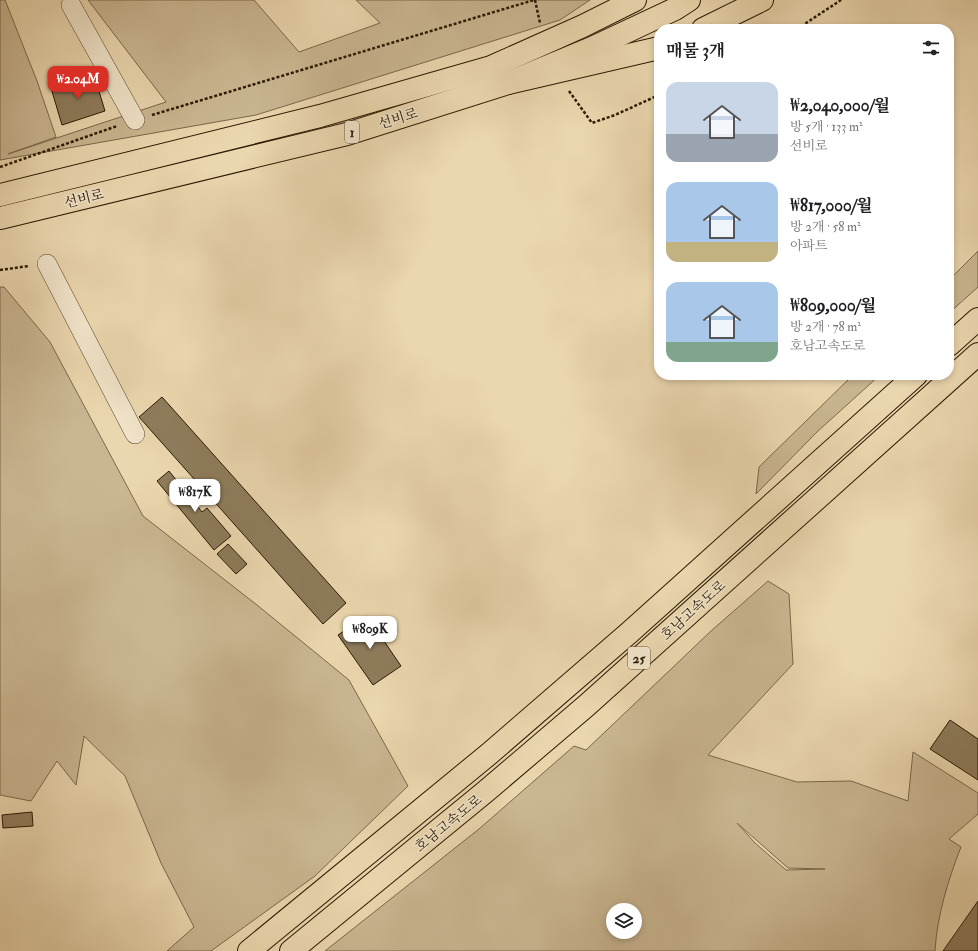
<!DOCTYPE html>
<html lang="ko">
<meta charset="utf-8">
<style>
:root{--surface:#fff;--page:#f6f6f6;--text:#202124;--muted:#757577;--accent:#d93025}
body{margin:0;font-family:"IM FELL Double Pica","Noto Serif KR",serif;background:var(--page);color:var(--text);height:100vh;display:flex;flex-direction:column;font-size:15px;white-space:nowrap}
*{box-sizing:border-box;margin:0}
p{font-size:13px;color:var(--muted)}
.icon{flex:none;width:22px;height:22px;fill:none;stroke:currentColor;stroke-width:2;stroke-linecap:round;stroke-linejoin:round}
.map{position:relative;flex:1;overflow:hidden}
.drawer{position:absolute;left:654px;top:24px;width:300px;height:356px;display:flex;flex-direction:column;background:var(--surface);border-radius:16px;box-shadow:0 2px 6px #0003}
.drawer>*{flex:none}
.tools{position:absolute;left:606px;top:903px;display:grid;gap:8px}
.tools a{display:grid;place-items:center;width:36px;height:36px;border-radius:50%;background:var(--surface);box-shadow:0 2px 6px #0003;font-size:20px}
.price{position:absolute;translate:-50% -34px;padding:0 9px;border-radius:8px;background:#fff;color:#222;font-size:13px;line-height:26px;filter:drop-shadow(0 1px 2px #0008)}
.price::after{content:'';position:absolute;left:50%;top:24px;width:12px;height:9px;margin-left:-6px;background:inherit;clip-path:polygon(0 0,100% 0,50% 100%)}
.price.current{background:var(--accent);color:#fff}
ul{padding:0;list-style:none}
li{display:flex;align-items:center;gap:12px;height:100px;padding:0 12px}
li span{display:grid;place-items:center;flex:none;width:112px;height:80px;border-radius:12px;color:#555}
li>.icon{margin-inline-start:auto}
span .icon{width:48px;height:48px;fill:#fffc;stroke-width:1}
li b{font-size:17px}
h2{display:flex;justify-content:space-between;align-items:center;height:48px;padding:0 12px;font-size:17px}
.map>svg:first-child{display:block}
</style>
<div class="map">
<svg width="978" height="951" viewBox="0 0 978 951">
<rect width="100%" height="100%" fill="#ebd7af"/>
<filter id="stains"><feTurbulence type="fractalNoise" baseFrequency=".005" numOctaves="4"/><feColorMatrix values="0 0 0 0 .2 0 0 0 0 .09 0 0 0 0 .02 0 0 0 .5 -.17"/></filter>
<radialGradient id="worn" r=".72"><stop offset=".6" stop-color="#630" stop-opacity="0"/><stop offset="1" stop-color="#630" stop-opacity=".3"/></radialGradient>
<!-- green -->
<g fill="#cab792" stroke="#7a684a" fill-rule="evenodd">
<path d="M 0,0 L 5,0 L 37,81 L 56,137 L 8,154 L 166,102 L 88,0 L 254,0 L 299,52 L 380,23 L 356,0 L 590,0 L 560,20 L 256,115 L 0,160 Z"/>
<path d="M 978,251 L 978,287 L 949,313 L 949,280 Z"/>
<path d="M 0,287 L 4,287 L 50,342 L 143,516 L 257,605 L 349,680 L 408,786 L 315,876 L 211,951 L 167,951 L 194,927 L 161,863 L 125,776 L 84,736 L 76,785 L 57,761 L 31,801 L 0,795 Z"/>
<path d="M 853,375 L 880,375 L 818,431 L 756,494 L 759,467 Z"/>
<path d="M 768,581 L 789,594 L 793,664 L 708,755 L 797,782 L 851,781 L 908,801 L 913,752 L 978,793 L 978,814 L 949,839 L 961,847 C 948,880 937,916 935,951 L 325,951 L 479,829 L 574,746 L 586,750 L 711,631 ZM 737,823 L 788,868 L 825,869 L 786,870 L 755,843 ZM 613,910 L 635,910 L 635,932 L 613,932 Z"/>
</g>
<!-- building -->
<g fill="#8e7c5c" stroke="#291902">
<path d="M 94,75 L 105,111 L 62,125 L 51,88 Z"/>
<path d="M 162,397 L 346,603 L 323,624 L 139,417 Z"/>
<path d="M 169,471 L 202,512 L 207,508 L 231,536 L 214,550 L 157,481 Z"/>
<path d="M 228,544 L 247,564 L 236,574 L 217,554 Z"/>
<path d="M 367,616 L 401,666 L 373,685 L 338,635 Z"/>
<path d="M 950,720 L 978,739 L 978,780 L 930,749 Z"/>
<path d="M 32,812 L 33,826 L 3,828 L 2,815 Z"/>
<path d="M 978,901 L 978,951 L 943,951 Z"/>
</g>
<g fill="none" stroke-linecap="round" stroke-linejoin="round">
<!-- minor casing -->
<g stroke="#5a482d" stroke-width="20">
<g id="minor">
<path d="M 71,5 L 135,120"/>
<path d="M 47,264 L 135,434"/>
</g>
</g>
<!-- major casing -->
<g stroke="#291902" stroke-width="24">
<g id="major">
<path d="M 0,195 L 320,116 L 491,67 L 583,26 L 635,0"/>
<path d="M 0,218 L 347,134 L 508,83 L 592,48 L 675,9 L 689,0"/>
</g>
</g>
<!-- highway casing -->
<g stroke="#291902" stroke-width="24">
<g id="highway">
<path d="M 703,29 L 762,0"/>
<path d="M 508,83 L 659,48"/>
<path d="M 949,345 L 978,319"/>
<path d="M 249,951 L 489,754 L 630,632 L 916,375"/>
<path d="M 291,951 L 485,792 L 586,706 L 978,354"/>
</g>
</g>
<!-- path -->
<g stroke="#291902" stroke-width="2.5" stroke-dasharray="3 2" stroke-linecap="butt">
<path d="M 535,0 L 540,23"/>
<path d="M 797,29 L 841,0"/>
<path d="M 569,91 L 592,123 L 615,115 L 659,95"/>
<path d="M 152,115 L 534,0"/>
<path d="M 0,167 L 117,126"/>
<path d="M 0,270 L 29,266"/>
</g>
<!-- minor -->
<use href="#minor" stroke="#f2e5cb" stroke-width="19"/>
<!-- major -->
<use href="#major" stroke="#ebd7af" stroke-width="22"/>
<!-- highway -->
<use href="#highway" stroke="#ebd7af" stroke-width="22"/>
</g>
<g text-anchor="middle" stroke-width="3" stroke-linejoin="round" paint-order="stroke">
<!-- shield labels -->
<g fill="#f2e5cb" stroke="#65563e" stroke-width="1">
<rect x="345" y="121" width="14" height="22" rx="3"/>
<rect x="628" y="647" width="22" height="22" rx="3"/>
</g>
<g font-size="13" font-weight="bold" fill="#291902">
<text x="352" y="137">1</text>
<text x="639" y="663">25</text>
</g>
<!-- street labels -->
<g font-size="14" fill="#291902" stroke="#f2e5cb">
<text transform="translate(398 118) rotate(-17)" y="5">선비로</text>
<text transform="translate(84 198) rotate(-14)" y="5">선비로</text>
<text transform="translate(693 610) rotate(-42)" y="5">호남고속도로</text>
<text transform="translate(448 823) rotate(-39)" y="5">호남고속도로</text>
</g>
</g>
<rect width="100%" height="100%" filter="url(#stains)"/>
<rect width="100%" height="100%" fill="url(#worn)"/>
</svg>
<div class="tools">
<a><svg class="icon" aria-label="layers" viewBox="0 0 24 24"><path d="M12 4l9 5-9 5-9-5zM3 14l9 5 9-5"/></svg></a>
</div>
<b class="price current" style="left:78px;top:100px">₩2.04M</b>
<b class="price" style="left:195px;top:513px">₩817K</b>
<b class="price" style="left:370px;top:650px">₩809K</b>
<section class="drawer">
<h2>매물 3개<svg class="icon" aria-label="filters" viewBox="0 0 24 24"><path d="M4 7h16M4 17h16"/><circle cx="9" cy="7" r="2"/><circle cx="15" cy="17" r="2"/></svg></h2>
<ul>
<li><span style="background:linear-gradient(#c9d6e8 65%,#9aa5b1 0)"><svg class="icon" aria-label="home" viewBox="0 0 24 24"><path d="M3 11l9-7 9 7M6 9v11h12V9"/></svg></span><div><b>₩2,040,000/월</b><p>방 5개 · 133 m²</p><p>선비로</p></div></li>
<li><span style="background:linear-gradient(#a9c7e8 75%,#c2b280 0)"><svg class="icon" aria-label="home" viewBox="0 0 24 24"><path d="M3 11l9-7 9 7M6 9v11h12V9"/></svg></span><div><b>₩817,000/월</b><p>방 2개 · 58 m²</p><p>아파트</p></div></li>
<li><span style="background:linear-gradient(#a9c7e8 75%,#7fa58c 0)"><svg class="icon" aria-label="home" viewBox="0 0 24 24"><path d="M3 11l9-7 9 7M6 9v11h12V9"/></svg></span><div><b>₩809,000/월</b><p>방 2개 · 78 m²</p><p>호남고속도로</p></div></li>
</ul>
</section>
</div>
